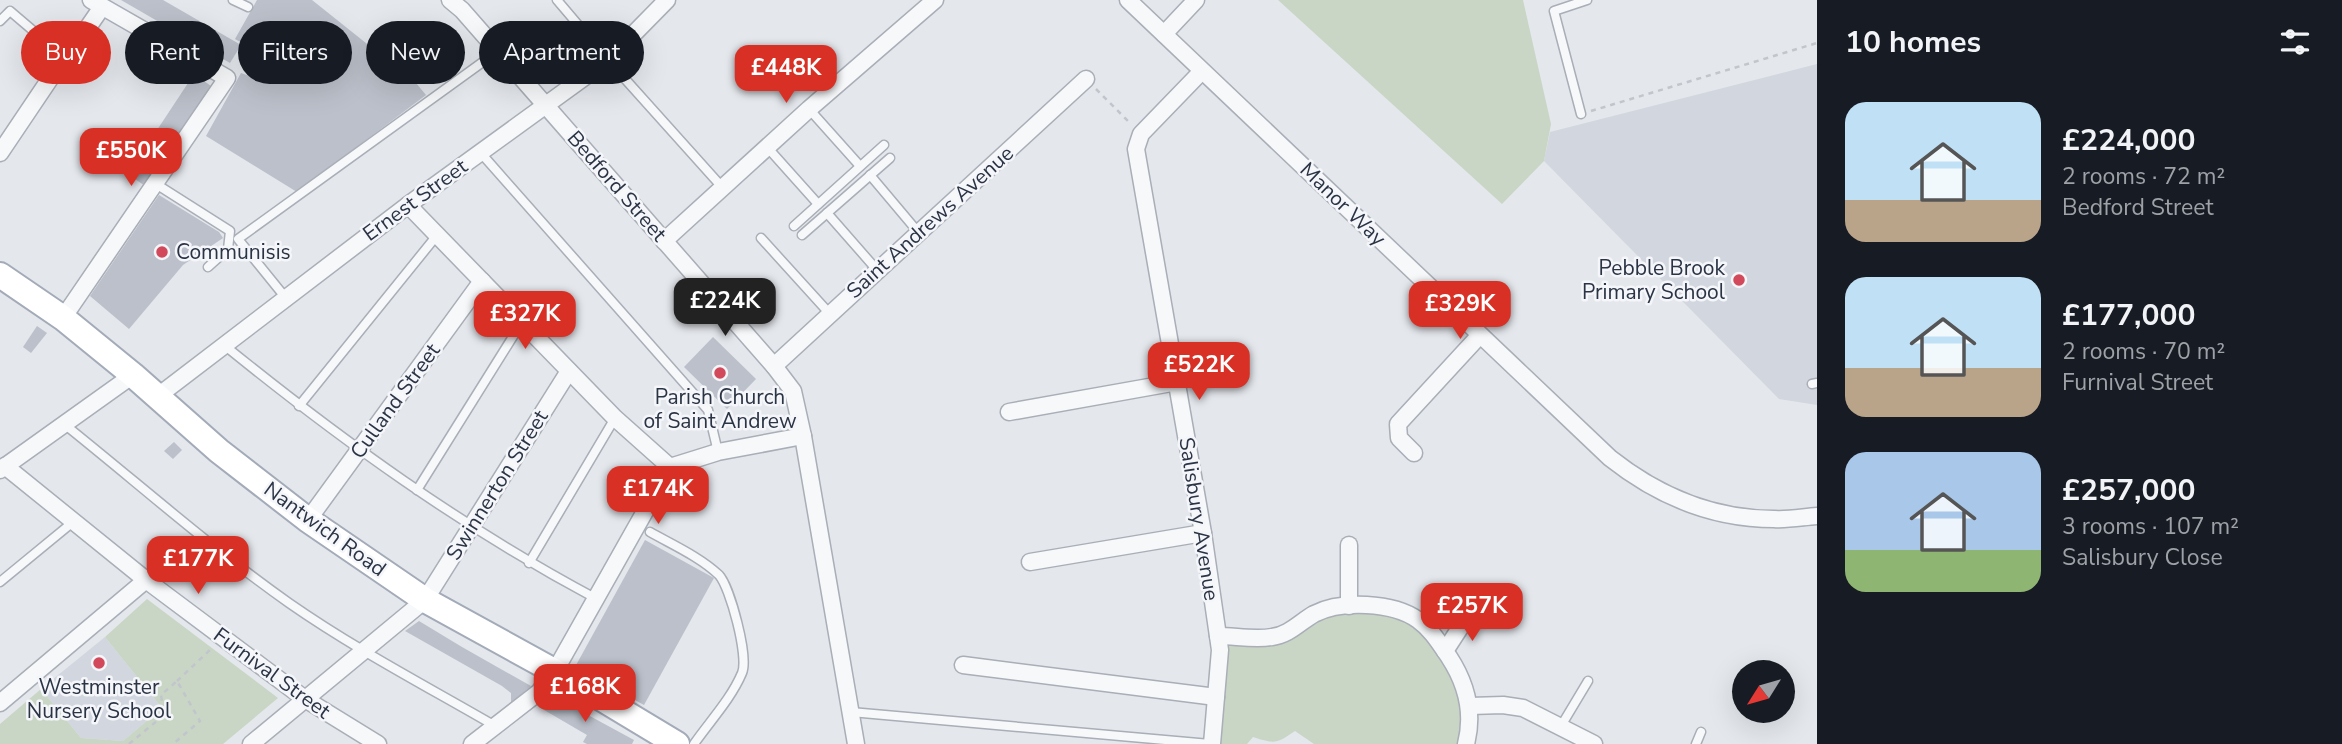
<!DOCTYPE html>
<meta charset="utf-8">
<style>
:root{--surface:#171b24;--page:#242831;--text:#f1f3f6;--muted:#9ea1a6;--accent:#d93025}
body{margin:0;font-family:"Nunito Sans",sans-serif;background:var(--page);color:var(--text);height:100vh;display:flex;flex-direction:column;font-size:26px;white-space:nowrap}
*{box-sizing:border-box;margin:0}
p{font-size:23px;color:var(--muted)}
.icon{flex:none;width:38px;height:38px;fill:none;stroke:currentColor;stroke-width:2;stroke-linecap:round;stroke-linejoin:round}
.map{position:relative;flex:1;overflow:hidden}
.side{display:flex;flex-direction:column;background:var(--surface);width:525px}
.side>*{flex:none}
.top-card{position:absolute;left:21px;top:21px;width:665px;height:63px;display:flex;gap:14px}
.needle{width:46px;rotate:233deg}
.buttons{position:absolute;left:1732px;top:660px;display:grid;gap:14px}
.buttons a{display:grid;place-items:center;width:63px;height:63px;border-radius:50%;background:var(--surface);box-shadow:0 7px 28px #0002;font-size:35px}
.price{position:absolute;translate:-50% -60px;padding:0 16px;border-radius:14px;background:var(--accent);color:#fff;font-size:23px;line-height:46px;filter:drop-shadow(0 2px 4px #0008)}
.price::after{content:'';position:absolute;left:50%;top:42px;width:21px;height:16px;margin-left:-10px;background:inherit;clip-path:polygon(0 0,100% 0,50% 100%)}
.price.current{background:#222;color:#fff}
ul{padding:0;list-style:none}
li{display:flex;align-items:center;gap:21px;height:175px;padding:0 28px}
li span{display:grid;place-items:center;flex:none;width:196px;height:140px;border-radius:21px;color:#555}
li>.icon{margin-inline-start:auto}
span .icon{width:84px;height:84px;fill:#fffc;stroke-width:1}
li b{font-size:30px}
h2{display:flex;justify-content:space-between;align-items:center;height:84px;padding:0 28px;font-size:30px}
.chip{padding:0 24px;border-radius:32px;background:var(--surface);box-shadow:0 7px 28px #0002;font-size:24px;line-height:63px}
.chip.current{background:var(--accent);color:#fff}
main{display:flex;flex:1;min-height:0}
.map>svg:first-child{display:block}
</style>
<main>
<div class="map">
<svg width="1817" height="744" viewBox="0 0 1817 744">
<rect width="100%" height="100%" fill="#e4e7ec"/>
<!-- built -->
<g fill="#d2d6de">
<path d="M 1817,64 L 1817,405 L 1779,399 L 1544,161 L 1550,132 Z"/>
<path d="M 105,637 L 162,708 L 123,741 L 81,738 L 41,689 Z"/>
</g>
<!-- green -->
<g fill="#c9d6c5">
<path d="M 1278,0 L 1523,0 L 1551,124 L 1544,161 L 1502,204 Z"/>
<path d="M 147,599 L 278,698 L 223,744 L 0,744 L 0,724 L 41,689 L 81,738 L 123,741 L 162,708 L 105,637 Z"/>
<path d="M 1349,606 L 1418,620 L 1470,706 L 1464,744 L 1314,744 L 1295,731 C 1276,744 1275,744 1253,737 L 1247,744 L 1212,744 L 1218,636 L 1273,637 Z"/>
</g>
<!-- building -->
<g fill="#bbc0ca">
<path d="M 121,0 L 163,0 L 241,45 L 230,63 Z"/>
<path d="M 257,0 L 312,0 L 416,83 L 426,95 L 297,192 L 206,136 L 241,73 L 252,77 L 263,55 L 235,39 Z"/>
<path d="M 194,74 L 211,86 L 145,186 L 128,174 Z"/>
<path d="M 159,195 L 219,232 L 223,238 L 183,265 L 129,329 L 90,296 Z"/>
<path d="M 37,326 L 47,333 L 31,353 L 23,347 Z"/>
<path d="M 713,337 L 756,379 L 727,409 L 684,367 Z"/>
<path d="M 174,442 L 182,450 L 173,459 L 164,451 Z"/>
<path d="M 645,540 L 714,578 L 644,705 L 575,667 Z"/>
<path d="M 419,621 L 462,647 L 531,686 L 511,703 L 511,693 L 502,686 L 405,631 Z"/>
<path d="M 550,696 L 564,702 L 634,740 L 632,744 L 587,744 L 583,742 L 587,735 L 539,707 Z"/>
</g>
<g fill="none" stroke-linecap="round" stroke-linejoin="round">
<!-- service casing -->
<g stroke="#a9aeb7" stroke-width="11">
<g id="service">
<path d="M 233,0 L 248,7"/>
<path d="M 557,0 L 608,60 L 722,187"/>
<path d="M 0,21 L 10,11 L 64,57"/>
<path d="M 809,109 L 860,166"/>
<path d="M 1581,114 L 1554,11 L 1587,0"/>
<path d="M 767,147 L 818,204"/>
<path d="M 480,152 L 708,410 L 718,452"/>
<path d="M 870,175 L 918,232"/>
<path d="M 156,184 L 230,231 L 228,249 L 208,267"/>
<path d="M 827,213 L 877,270"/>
<path d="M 794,226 L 884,145"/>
<path d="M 802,235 L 890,158"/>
<path d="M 761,238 L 830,314"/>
<path d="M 285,297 L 238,239 L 498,51"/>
<path d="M 224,345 C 341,440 462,527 595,598"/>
<path d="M 1812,384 L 1817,383"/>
<path d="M 299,406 L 438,234"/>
<path d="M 64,424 C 139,484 211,548 289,603 C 355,649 426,686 495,726"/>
<path d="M 417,490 L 522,322"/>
<path d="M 650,532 C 673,545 700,557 719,575 C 730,587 749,657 742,673 C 731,699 710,721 694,744"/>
<path d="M 529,563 L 615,418"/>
<path d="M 0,582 L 73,522"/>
<path d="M 851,712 L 1210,744"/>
<path d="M 1561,726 L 1588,681"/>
<path d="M 1696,744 L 1701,732"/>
</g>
</g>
<!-- minor casing -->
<g stroke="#a9aeb7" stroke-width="19">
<g id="minor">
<path d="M 450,0 L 462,10 L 774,366 L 793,391 L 803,436 L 856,744"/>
<path d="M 1128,0 L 1610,458 C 1658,496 1712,519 1774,519 C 1788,520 1803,517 1817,516"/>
<path d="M 1164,34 L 1196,0"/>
<path d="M 1202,71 L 1141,134 L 1136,149 L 1203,533 L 1220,650 L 1212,744"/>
<path d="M 0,153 L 74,43 L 82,36 L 102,7"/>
<path d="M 408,205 L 615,418 L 670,467"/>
<path d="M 664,241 L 809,109 L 935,0"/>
<path d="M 63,318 L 227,78 L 91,0"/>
<path d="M 774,366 L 1086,79"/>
<path d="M 158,396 L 408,205 L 608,60 L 667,0"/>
<path d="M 1009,412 L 1177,382"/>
<path d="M 1414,453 L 1399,438 L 1398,424 L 1480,335"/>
<path d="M 5,466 L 146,580 L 305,699 L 378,744"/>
<path d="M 0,470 L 133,375"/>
<path d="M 308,520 L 482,281"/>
<path d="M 1349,545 L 1349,606"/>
<path d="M 1030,562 L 1203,533"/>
<path d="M 1218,636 C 1235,636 1255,640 1272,637 C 1289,635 1300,622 1314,614 C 1341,600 1393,602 1418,620 C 1431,629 1440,644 1449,657 C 1466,683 1474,713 1466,744"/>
<path d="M 1445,651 L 1469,614"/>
<path d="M 963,665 L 1216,697"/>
<path d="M 0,703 L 146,580"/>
<path d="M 1470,706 L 1503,705 L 1523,708 L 1594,744"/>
<path d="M 251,744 L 425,600 L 569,371"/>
<path d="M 472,744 L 539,692 L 555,671 L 670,467 L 718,452 L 803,436"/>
</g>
</g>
<!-- primary casing -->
<g stroke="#a3abb8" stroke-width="28">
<path id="primary" d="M 0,275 L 63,318 L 133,375 L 219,451 L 308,520 L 425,600 L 574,682 L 677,744"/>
</g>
<!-- path -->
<g stroke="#c2c5cb" stroke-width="2.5" stroke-dasharray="5 5" stroke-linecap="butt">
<path d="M 1096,89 L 1131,124"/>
<path d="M 1591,111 L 1817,43"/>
<path d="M 177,681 L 212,648"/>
<path d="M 129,744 L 164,715 L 161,695 L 177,681 L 200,721 L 173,744"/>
</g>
<!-- service -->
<use href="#service" stroke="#f7f8fa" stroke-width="8"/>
<!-- minor -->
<use href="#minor" stroke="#f7f8fa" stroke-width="16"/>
<!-- primary -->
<use href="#primary" stroke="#fff" stroke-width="24"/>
</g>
<!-- markers -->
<g fill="#d1495b" stroke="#f4f6f9" stroke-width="2.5">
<circle cx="162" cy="252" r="7"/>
<circle cx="1739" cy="280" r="7"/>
<circle cx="720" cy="373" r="7"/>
<circle cx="99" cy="663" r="7"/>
</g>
<g text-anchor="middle" stroke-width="5" stroke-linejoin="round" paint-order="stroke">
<!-- street labels -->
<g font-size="21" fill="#2b3445" stroke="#f4f6f9">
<text transform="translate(617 186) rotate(49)" y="7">Bedford Street</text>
<text transform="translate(415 200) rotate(-36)" y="7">Ernest Street</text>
<text transform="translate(1343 204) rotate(44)" y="7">Manor Way</text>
<text transform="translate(930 222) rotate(-42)" y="7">Saint Andrews Avenue</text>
<text transform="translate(395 401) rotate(-54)" y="7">Culland Street</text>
<text transform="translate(497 485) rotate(-58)" y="7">Swinnerton Street</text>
<text transform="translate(1199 519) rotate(81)" y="7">Salisbury Avenue</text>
<text transform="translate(325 529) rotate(36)" y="7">Nantwich Road</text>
<text transform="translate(272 673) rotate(36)" y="7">Furnival Street</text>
</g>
<!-- poi labels -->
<g font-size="21" fill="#2b3445" stroke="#f4f6f9">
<text x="176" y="259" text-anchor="start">Communisis</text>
<text x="1725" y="275" text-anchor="end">Pebble Brook<tspan x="1725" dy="24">Primary School</tspan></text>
<text x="720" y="404">Parish Church<tspan x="720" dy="24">of Saint Andrew</tspan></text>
<text x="99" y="694">Westminster<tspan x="99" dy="24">Nursery School</tspan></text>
</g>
</g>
</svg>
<div class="buttons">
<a><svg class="needle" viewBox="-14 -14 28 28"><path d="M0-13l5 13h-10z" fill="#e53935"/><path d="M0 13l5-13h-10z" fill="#9ea1a6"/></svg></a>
</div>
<b class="price" style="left:786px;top:105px">£448K</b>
<b class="price" style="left:131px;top:188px">£550K</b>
<b class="price current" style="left:725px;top:338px">£224K</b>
<b class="price" style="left:1460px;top:341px">£329K</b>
<b class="price" style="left:525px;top:351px">£327K</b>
<b class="price" style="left:1199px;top:402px">£522K</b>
<b class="price" style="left:658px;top:526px">£174K</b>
<b class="price" style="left:198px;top:596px">£177K</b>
<b class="price" style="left:1472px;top:643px">£257K</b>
<b class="price" style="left:585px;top:724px">£168K</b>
<div class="top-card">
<a class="chip current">Buy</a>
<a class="chip">Rent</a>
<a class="chip">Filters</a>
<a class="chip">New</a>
<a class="chip">Apartment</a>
</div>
</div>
<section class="side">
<h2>10 homes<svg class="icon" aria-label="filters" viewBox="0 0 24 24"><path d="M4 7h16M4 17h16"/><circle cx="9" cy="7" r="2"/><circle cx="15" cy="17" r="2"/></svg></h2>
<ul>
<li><span style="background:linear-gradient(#bfe0f5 70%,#b9a48a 0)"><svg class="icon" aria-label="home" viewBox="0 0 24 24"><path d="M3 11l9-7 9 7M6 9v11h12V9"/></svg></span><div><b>£224,000</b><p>2 rooms · 72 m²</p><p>Bedford Street</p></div></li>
<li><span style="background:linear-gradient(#bfe0f5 65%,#b9a48a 0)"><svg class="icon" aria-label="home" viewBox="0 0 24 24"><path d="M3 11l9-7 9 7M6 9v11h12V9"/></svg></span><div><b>£177,000</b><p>2 rooms · 70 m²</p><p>Furnival Street</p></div></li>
<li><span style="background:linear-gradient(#a9c7e8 70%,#8fb573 0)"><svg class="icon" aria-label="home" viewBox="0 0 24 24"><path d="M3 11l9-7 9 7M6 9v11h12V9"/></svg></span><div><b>£257,000</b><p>3 rooms · 107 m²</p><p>Salisbury Close</p></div></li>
</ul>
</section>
</main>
